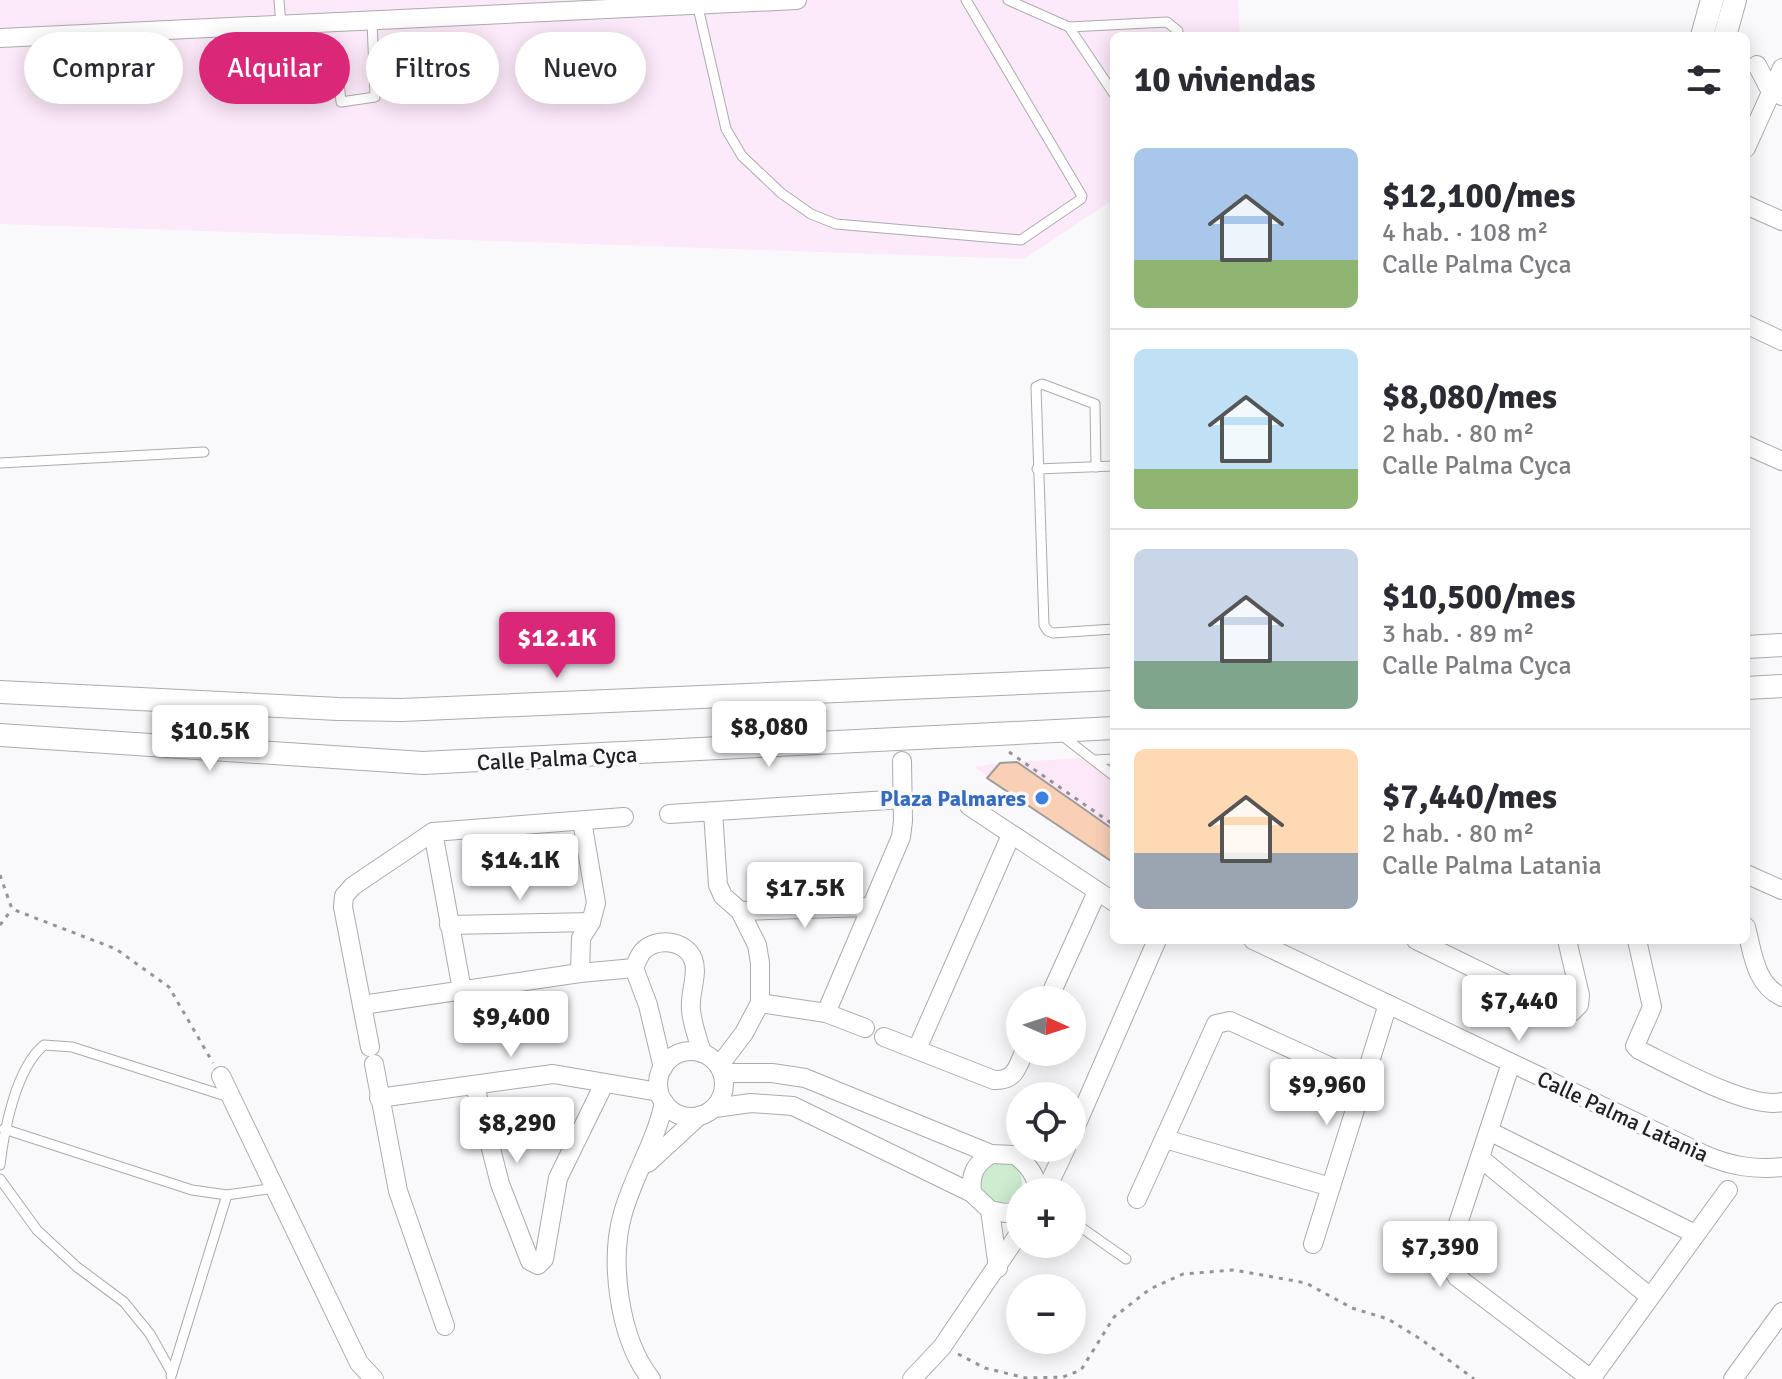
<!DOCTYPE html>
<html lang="es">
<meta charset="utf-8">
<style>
:root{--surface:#fff;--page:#f2f2f3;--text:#2b2b33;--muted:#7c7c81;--line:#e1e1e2;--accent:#db2777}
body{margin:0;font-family:Signika,sans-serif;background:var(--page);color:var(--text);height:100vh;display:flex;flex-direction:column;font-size:30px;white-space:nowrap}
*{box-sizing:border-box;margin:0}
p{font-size:26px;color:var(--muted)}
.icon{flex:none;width:44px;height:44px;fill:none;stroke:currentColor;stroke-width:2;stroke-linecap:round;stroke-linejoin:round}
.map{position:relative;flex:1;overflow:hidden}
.drawer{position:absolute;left:1110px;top:32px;width:640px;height:912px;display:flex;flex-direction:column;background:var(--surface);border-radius:12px;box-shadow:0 4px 20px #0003}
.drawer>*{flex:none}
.banner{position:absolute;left:24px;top:32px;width:760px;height:72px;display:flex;gap:16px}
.needle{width:52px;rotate:93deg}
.tools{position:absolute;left:1006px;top:986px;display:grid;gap:16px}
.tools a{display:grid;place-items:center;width:80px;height:80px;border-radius:50%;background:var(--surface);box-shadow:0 4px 20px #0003;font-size:40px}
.price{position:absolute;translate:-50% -68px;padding:0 18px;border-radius:8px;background:#fff;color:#222;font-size:26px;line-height:52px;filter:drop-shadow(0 2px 4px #0008)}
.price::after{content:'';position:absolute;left:50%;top:48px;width:24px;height:18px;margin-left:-12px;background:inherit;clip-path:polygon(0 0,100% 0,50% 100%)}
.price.selected{background:var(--accent);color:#fff}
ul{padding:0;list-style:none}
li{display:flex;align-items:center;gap:24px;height:200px;padding:0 24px}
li+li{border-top:2px solid var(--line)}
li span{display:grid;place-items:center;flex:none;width:224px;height:160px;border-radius:12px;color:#555}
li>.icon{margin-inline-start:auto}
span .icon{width:96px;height:96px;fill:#fffc;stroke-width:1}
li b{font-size:34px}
h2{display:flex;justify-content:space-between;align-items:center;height:96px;padding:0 24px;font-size:34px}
.pill{padding:0 28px;border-radius:36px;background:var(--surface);box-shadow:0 4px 20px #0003;font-size:28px;line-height:72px}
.pill.selected{background:var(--accent);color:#fff}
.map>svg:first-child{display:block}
</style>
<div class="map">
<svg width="1782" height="1379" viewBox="0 0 1782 1379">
<rect width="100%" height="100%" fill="#f9f9fc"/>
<!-- commercial -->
<path fill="#fde8f7" d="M 1114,756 L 1114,863 L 974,767 L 1000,763 Z"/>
<!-- industrial -->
<path fill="#fce9f9" d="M 0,0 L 1238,0 L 1240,36 L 1114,36 L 1114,199 L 1024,259 L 0,224 Z"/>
<!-- green -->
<path fill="#ccedcf" d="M 994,1160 L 1014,1163 C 1043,1201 985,1224 977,1174 Z"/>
<!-- building -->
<path fill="#f9d0b6" stroke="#9e9c9a" stroke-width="2" d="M 1017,762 L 1114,830 L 1114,863 L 987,778 L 1000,763 Z"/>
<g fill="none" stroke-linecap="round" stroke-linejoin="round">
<!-- service casing -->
<g stroke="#ababae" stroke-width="11">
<g id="service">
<path d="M 279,0 L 281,25"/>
<path d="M 1008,0 L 1069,27 L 1167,22 L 1178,31 L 1178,36"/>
<path d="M 697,3 L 726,129 L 742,156 L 781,193 L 811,214 L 836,224 L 1021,240 L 1081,199 L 1082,196 L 966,0"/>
<path d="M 1069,27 L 1114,94"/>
<path d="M 338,72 L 341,102 L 375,97 L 372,21"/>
<path d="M 0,463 L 204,452"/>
<path d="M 1096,467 L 1095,404 L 1042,384 L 1036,387 L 1044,625 L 1048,631 L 1053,633 L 1114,629"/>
<path d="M 1037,469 L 1114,466"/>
<path d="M 1060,734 L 1114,776"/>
<path d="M 1095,760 L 1114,759"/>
<path d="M 4,1129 L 192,1190 L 227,1195 L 275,1188"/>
<path d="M 0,1165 C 4,1130 16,1068 44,1045 L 72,1047 L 229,1097"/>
<path d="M 0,1179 L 37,1230 L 77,1267 L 124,1302 L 150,1334 L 172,1373"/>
<path d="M 1072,1221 L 1126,1259"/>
<path d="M 171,1376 L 227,1195"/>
</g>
</g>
<!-- minor casing -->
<g stroke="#ababae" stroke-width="20">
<g id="minor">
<path d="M 0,38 L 797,0"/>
<path d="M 1757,65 L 1770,90 L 1782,96"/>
<path d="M 1746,148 L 1782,68"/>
<path d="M 1746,205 L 1782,221"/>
<path d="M 1746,324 L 1782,341"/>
<path d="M 1746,445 L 1782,461"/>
<path d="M 969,806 L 1114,902"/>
<path d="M 713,812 L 718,885 L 723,896 L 740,911 L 757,945 L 760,963 L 760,1003 L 744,1033 L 719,1066"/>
<path d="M 669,814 L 904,799"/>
<path d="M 433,832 L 462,990"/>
<path d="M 1746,874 L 1782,890"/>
<path d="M 740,911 L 869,907"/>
<path d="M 449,925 L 591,922"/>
<path d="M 1746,927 C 1753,954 1755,984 1782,997"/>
<path d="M 1253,940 L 1705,1155 C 1731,1166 1754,1170 1782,1167"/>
<path d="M 1416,940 L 1563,1012 L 1572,1012 L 1579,1005 L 1580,995 L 1567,940"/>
<path d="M 1637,940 L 1652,1007 L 1635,1046 L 1639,1050 C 1670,1065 1750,1110 1782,1102"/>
<path d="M 580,973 L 581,938 L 591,922 L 596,903 L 582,821"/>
<path d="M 1048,1000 L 1097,892"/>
<path d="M 760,1003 L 826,1013 L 865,1028"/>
<path d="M 362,1005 L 580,973 L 634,968"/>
<path d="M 826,1013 L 901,837 L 903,821 L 902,761"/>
<path d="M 884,1037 L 994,1080 C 1014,1081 1017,1069 1024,1052"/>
<path d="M 370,1047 L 343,907 L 344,896 L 353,886 L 433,832 L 624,817"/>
<path d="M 917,1049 L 1011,835"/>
<circle cx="691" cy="1084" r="33"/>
<path d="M 1511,1063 L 1449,1251 L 1450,1266 L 1457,1277 L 1591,1379"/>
<path d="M 374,1064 L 398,1191 L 445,1326"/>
<path d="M 663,1068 L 648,1005 L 634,968 C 637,962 639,955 643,951 C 657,937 685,940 693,959 C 699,974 689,993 691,1010 C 692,1024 698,1039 702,1053"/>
<path d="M 723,1073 L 772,1073 L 805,1078 L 991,1154 L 1015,1155 L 1035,1148"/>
<path d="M 221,1076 L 359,1363 L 374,1379"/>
<path d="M 475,1086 L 500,1184 L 530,1261 L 538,1265 L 544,1259 L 558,1178 L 604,1084"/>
<path d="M 379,1098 L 553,1074 L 659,1092"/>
<path d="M 715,1108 L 751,1103 L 793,1106 L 972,1193 L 990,1210 L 998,1268"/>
<path d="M 1489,1131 L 1695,1234"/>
<path d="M 1072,1135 L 1157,940"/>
<path d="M 1165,1139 L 1331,1187"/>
<path d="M 1015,1155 C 1029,1165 1035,1175 1040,1192"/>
<path d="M 1480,1158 L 1649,1296"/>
<path d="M 648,1163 L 698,1117"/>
<path d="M 1045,1192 L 1066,1148"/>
<path d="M 972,1193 C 970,1174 975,1164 991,1154"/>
<path d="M 1137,1199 L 1216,1024 L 1230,1021 L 1362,1081"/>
<path d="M 990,1210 L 1005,1213 L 1020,1211"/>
<path d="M 1313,1244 L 1388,1004"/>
<path d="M 651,1379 C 619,1339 609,1261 623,1213 C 634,1174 656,1142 664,1102"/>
<path d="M 912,1379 L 942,1347 L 1020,1232"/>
<path d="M 1591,1379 L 1728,1190"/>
<path d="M 1733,1379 L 1782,1312"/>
</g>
</g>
<!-- tertiary casing -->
<g stroke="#ababae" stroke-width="24">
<g id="tertiary">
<path d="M 1702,36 L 1712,0"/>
<path d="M 1725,36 L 1735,0"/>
<path d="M 1746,647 L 1782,645"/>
<path d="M 1746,688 L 1782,686"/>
<path d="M 0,692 L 338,709 L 402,710 L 1114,679"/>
<path d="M 0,735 L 423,763 L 1114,728"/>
</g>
</g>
<!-- path -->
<g stroke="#949496" stroke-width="3" stroke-dasharray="4 6" stroke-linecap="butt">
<path d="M 1009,752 L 1114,825"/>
<path d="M 0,875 L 12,909 L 116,949 L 169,987 L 213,1063"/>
<path d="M 0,925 L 12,909"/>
<path d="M 958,1354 L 985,1368 L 1026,1378 L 1063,1377 L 1081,1370 L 1114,1317 L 1150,1289 L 1183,1274 L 1234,1270 L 1306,1283 L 1352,1308 L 1388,1319 L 1422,1340 L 1474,1379"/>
</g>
<!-- service -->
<use href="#service" stroke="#fff" stroke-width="9"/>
<!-- minor -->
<use href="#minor" stroke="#fff" stroke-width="18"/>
<!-- tertiary -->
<use href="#tertiary" stroke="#fff" stroke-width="22"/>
</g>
<!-- markers -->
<circle fill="#3f7fe0" stroke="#f9f9fc" stroke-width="3" cx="1042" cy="798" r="8"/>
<g text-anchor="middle" stroke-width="7" stroke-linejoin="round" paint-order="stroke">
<!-- street labels -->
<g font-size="22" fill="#212122" stroke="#f9f9fc">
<text transform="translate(557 758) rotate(-3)" y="8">Calle Palma Cyca</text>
<text transform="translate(1623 1116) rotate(25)" y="8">Calle Palma Latania</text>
</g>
<!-- shop labels -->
<g font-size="22" font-weight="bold" fill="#366cbe" stroke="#f9f9fc" text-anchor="end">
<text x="1026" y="806">Plaza Palmares</text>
</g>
</g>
</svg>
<div class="tools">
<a><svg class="needle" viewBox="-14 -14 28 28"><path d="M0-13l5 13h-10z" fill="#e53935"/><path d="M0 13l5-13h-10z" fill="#7c7c81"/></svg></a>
<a><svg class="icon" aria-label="locate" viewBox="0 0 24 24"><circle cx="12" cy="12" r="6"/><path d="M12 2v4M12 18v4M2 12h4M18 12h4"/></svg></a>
<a>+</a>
<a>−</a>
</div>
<b class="price selected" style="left:557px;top:680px">$12.1K</b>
<b class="price" style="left:769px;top:769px">$8,080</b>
<b class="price" style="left:210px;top:773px">$10.5K</b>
<b class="price" style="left:520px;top:902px">$14.1K</b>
<b class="price" style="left:805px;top:930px">$17.5K</b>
<b class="price" style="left:1519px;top:1043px">$7,440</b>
<b class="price" style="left:511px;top:1059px">$9,400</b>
<b class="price" style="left:1327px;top:1127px">$9,960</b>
<b class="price" style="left:517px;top:1165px">$8,290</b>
<b class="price" style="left:1440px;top:1289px">$7,390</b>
<div class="banner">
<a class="pill">Comprar</a>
<a class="pill selected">Alquilar</a>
<a class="pill">Filtros</a>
<a class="pill">Nuevo</a>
</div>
<section class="drawer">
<h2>10 viviendas<svg class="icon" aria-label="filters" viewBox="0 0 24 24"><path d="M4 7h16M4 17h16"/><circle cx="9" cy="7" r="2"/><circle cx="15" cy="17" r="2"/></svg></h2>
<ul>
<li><span style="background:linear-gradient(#a9c7e8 70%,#8fb573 0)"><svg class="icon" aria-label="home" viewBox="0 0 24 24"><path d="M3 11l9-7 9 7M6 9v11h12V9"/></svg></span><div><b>$12,100/mes</b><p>4 hab. · 108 m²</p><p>Calle Palma Cyca</p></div></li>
<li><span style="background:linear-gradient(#bfe0f5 75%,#8fb573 0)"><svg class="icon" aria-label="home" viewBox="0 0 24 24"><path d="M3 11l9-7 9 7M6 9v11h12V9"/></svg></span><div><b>$8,080/mes</b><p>2 hab. · 80 m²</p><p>Calle Palma Cyca</p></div></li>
<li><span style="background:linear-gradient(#c9d6e8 70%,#7fa58c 0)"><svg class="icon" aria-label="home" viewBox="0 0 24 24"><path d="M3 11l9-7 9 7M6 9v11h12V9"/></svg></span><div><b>$10,500/mes</b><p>3 hab. · 89 m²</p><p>Calle Palma Cyca</p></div></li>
<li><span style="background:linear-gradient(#ffd9b3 65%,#9aa5b1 0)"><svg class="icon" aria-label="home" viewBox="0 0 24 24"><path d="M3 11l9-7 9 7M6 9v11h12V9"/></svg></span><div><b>$7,440/mes</b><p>2 hab. · 80 m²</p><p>Calle Palma Latania</p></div></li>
</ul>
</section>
</div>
